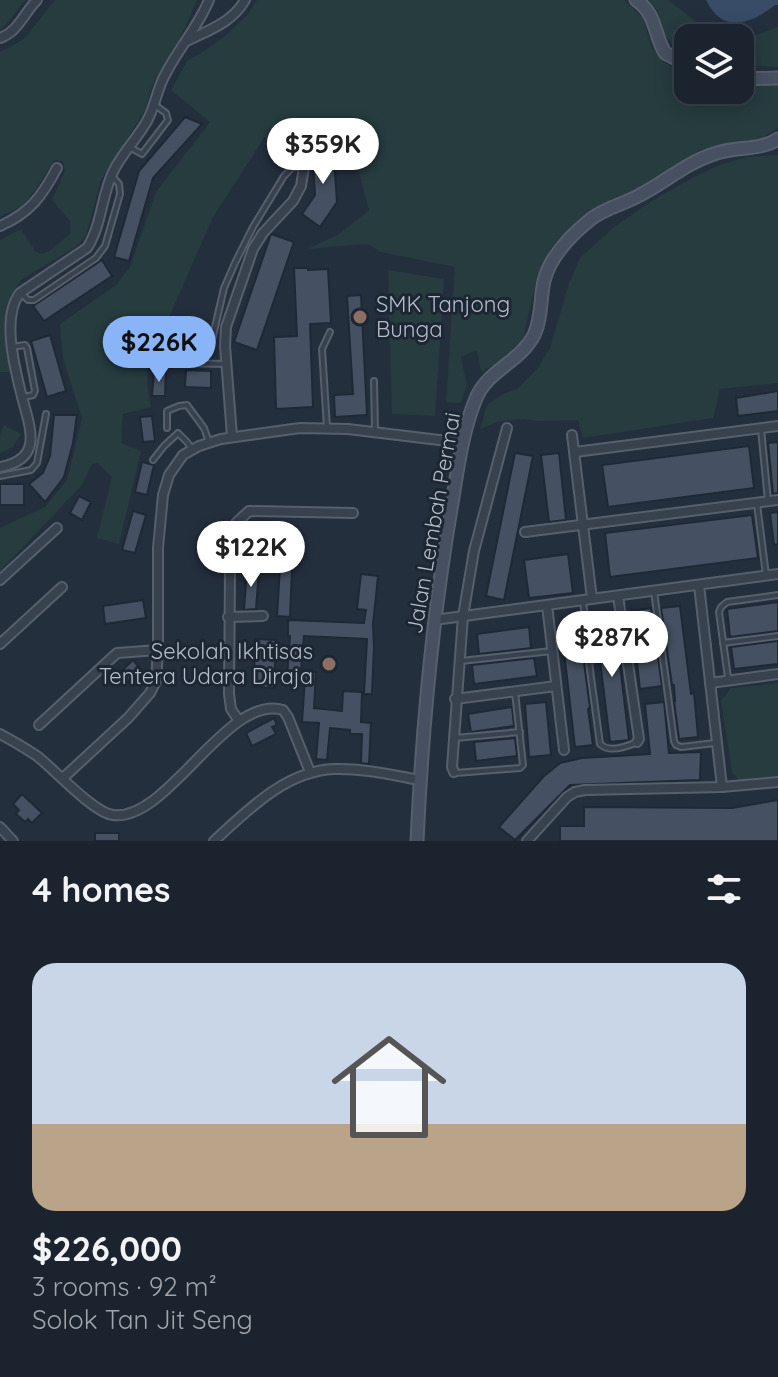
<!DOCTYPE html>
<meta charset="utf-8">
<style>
:root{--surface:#1b232e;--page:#242b36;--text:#f1f3f6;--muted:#a0a4aa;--line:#39404a;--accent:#8ab4f8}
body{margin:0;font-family:Quicksand,sans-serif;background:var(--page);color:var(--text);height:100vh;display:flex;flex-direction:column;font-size:30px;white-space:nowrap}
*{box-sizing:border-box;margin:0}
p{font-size:26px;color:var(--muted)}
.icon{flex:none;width:44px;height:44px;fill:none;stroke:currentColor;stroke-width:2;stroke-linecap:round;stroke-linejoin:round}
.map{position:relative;height:841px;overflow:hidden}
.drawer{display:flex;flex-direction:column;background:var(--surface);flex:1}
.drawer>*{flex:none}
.tools{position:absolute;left:674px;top:24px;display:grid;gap:16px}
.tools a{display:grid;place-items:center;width:80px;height:80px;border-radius:16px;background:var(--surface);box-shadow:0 4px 20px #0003,0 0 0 2px var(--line);font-size:40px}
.price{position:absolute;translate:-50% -68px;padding:0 18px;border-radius:28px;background:#fff;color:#222;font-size:26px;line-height:52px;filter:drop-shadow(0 2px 4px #0008)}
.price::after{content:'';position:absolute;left:50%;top:48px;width:24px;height:18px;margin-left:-12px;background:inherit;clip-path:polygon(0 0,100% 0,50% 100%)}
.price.current{background:var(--accent);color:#111}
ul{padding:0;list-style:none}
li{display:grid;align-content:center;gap:16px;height:424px;padding:0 32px}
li+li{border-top:2px solid var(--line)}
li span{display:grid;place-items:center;height:248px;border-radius:24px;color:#555}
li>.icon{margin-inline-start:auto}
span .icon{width:144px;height:144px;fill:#fffc;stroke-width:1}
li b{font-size:34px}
h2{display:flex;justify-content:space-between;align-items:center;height:96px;padding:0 32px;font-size:34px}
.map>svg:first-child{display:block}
</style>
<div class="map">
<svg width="778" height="841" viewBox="0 0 778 841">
<rect width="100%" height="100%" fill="#242f3e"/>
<!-- green -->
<g fill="#263c3f">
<path d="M 0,0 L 26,0 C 16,10 11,21 0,30 Z"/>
<path d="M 55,0 L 197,0 L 181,36 L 152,86 L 145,110 L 101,180 L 86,236 L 77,246 L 21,280 L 11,295 L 7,308 L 6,336 L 10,372 L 0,372 L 0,240 L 21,229 L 35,251 L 42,254 L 51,250 L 71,233 L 70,221 L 52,200 L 65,171 L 63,161 L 54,160 L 36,189 L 22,206 L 0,217 L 0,52 L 24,39 Z"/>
<path d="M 257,0 L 624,0 L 643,18 L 652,48 L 663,62 L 688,74 L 688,90 L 740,90 L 740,85 L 778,83 L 778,128 L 762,138 L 700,150 L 639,187 L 590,210 L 553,245 L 538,274 L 523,339 L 498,363 L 481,372 L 477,350 L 461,357 L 467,385 L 461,403 L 446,402 L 455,267 L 381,252 L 368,244 L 308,249 L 339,234 L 369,210 L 348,130 L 264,138 L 213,217 L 166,324 L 157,328 L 146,340 L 148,391 L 151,407 L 123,414 L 121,443 L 141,451 L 119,544 L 97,538 L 112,477 L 98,463 L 92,464 L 82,485 L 0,571 L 0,528 L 45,507 L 67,480 L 82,418 L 63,359 L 60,324 L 116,285 L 130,267 L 156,192 L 210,122 L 171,90 L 187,61 L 204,51 L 225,36 L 247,15 Z"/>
<path d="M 649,0 L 668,0 L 715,36 L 725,38 L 688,38 L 688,53 L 676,49 L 664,34 L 657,10 Z"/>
<path d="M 778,27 L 778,67 L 740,65 L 740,41 Z"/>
<path d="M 778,155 L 778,383 L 720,389 L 713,418 L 583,438 L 578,420 L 538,421 L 524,419 L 500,421 L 480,429 L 487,405 L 503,394 L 517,389 L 537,369 L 550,348 L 569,283 L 580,258 L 614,227 L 653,200 L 694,177 L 719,165 L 747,157 Z"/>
<path d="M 388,270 L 444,279 L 435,416 L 392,414 Z"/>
<path d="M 4,425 L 21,434 L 13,447 L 0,453 L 0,434 Z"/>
<path d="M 778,683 L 778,776 L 741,781 L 732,773 L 721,701 L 731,688 Z"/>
</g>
<!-- water -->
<path fill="#394c67" d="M 706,0 L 778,0 L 778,5 L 775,5 C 750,24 723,35 706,0 Z"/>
<!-- building -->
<g fill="#455162" stroke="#1f2835" stroke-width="2">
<path d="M 185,117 L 202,124 L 153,178 L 129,261 L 114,257 L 139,171 Z"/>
<path d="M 333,146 L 337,202 L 320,227 L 302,214 L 315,195 L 312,148 Z"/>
<path d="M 271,234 L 294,242 L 257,350 L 234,342 Z"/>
<path d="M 102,260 L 112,276 L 44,321 L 33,306 Z"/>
<path d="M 294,268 L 308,268 L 308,270 L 328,269 L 331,323 L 310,324 L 313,407 L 276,409 L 274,337 L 297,336 Z"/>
<path d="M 361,295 L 367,415 L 335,417 L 334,395 L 353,394 L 347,296 Z"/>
<path d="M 50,335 L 66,391 L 47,397 L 31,341 Z"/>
<path d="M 186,370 L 211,371 L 211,388 L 185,387 Z"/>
<path d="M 154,371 L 166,372 L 165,396 L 152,396 Z"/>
<path d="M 778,391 L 778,411 L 738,416 L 736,398 Z"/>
<path d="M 54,415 L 77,415 L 73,443 L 64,477 L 45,502 L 29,484 L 43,473 L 50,456 Z"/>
<path d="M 152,416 L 155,441 L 143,442 L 140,417 Z"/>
<path d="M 778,442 L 778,493 L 773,494 L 768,443 Z"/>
<path d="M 749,446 L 754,488 L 608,507 L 602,465 Z"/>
<path d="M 515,453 L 533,456 L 504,600 L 486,596 Z"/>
<path d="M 559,453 L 566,520 L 549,522 L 541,455 Z"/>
<path d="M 142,462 L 154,465 L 147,495 L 135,492 Z"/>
<rect x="0" y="484" width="24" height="21"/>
<path d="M 79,496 L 91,502 L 82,520 L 70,513 Z"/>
<path d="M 133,511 L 146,515 L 135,553 L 122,550 Z"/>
<path d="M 778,512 L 778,544 L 774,545 L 770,513 Z"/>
<path d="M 752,515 L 758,558 L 610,577 L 605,533 Z"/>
<path d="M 568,554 L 573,593 L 529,598 L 524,560 Z"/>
<path d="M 280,568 L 292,569 L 290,617 L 277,616 Z"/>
<path d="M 247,569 L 259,570 L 256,609 L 244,610 Z"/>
<path d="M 361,574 L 378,576 L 373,624 L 374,648 L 372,694 L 364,694 L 367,639 L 304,636 L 301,671 L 316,672 L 314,708 L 342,711 L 343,691 L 362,692 L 361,722 L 371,723 L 369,764 L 361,763 L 362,734 L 350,734 L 350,730 L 330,728 L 327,760 L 316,759 L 319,723 L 302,722 L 305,679 L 287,678 L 290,636 L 288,636 L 288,620 L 364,623 L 366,610 L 357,609 Z"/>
<path d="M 143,600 L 146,618 L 105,624 L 103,606 Z"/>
<path d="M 778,602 L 778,631 L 730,637 L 727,609 Z"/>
<path d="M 680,606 L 691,694 L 694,693 L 698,737 L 679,739 L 674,701 L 675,701 L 674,685 L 672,685 L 661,608 Z"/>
<path d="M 651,608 L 662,686 L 640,689 L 631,611 Z"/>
<path d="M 614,616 L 629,740 L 610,742 L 595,619 Z"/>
<path d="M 529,627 L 531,648 L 479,654 L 477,634 Z"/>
<path d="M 580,632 L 590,708 L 588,709 L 593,745 L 575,747 L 562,634 Z"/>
<path d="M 255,639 L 276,640 L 274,688 L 254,687 Z"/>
<path d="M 778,641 L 778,664 L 734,669 L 731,647 Z"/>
<path d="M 534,658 L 537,676 L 474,684 L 472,665 Z"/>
<path d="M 133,660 L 141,670 L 123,686 L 115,677 Z"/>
<path d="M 546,702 L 551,755 L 529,757 L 525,704 Z"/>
<path d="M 664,702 L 669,753 L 701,752 L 700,780 L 570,785 L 515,840 L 499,827 L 543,777 L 560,763 L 582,758 L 650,754 L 645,704 Z"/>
<path d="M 512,707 L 514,726 L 471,732 L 468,714 Z"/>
<path d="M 274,718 L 277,725 L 272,727 L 276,734 L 252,746 L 246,733 Z"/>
<path d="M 515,738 L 517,756 L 476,761 L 474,742 Z"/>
<path d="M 22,794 L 42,813 L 32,823 L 28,819 L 25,822 L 16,814 L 19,810 L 13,804 Z"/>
<path d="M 778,800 L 778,841 L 560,841 L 560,826 L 584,826 L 584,807 L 732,808 Z"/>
<rect x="95" y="833" width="24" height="8"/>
</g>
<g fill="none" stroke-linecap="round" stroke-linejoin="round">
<!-- lane casing -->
<g stroke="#565f6c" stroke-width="8">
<g id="lane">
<path d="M 131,148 L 142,154 L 168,120 L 166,113 L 155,105"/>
<path d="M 22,294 L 28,300 L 34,300 L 96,258 L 105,246 L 120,194 L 119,184 L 112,176"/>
<path d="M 12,347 L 25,345 L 27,348 L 35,391 L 33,395 L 24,397"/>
<path d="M 163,357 L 203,356 L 209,353 L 224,288 L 235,263 L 253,227 L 284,176 L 293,167 L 304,167"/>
<path d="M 154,365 L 179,363 L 225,364"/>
<path d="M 374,381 L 375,432"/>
<path d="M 167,428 L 167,411 L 179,406 L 187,405 L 204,428 L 209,442"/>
<path d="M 327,428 L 322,349 L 330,332"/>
<path d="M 761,429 L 768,501"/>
<path d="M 153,460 L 164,446 L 178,433 L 187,442 L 192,449"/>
<path d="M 0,476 L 31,470 L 37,463 L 46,414"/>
<path d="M 757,504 L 766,575"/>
<path d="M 654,591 L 674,741 L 676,745 L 681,747 L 715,743"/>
<path d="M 583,600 L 590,670 L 600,744 C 609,753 626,747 637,742"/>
<path d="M 723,643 L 778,636"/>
<path d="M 461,661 L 552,651"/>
<path d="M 728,678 L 719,612 L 721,607 L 727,602 L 778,595"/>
<path d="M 455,738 L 520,732"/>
<path d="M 456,773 L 520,768 L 523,765 L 515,692"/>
</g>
</g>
<!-- street casing -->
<g stroke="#565f6c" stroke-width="12">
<g id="street">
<path d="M 0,38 C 18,32 24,13 37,0"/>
<path d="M 187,41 C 209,30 233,22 245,0"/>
<path d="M 0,226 C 30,213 42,196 57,168"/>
<path d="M 572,435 L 592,599"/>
<path d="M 232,436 L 225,346 L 226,327 L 253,249 L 263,233 L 293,201 L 301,186 L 304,167 L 302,140"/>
<path d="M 575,452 L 778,426"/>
<path d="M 0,467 C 44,459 30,428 22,397 C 15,369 1,317 20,293 L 87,248 C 102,225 101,197 113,172 C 122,153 137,139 147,121 C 155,107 157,89 165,75 C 178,49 198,27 209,0"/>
<path d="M 525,532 L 778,500"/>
<path d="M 0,580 L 57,528"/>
<path d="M 699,585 L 722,787"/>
<path d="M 618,596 L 639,739 L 637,742"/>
<path d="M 547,605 L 564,750"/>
<path d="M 228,617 L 263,616"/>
<path d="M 434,620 L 778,574"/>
<path d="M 0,644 L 62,587"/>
<path d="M 710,683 L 778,674"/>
<path d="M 455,699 L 556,686"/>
<path d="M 239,721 L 231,709 L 229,694 L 230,572 L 233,533 L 236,523 L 249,511 L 353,513"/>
<path d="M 39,725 L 117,653 L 158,650"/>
<path d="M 0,734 C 13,741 25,748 37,756 C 55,770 94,813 113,815 C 168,822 227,693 283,710 L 288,717 L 310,772"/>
<path d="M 454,772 L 452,767 L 463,616 L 474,551 L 507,428"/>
<path d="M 63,778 L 128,718 L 150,693 L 156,681 L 158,650 L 158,548 L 163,495 L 169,475 L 183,455 L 199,446 L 221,439 L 300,428 L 348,429 L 464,443"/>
<path d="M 0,827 L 13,841"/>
<path d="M 214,841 C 247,811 285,771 334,769 C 362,768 392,775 420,780"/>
<path d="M 527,841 L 567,797 L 575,792 L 585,790 L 722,787 L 778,782"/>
</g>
</g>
<!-- secondary casing -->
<g stroke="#565f6c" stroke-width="15">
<g id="secondary">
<path d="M 636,0 C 657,14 653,33 665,53 L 688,65"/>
<path d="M 740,79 L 778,78"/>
<path d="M 417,841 C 422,732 432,623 450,515 C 457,476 461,433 477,396 C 489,370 521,361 534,335 C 542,318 540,299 544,281 C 550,256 571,235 591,219 C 605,208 624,204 640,195 C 665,182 686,163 714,154 C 734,146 760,151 778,139"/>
</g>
</g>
<!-- lane -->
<use href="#lane" stroke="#38414e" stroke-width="4"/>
<!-- street -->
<use href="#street" stroke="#38414e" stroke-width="8"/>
<!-- secondary -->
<use href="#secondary" stroke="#465061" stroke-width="11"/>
</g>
<!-- markers -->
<g fill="#8d6e63" stroke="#1d2633" stroke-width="3">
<circle cx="360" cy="317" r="8"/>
<circle cx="329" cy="664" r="8"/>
</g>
<g text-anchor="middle" stroke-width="6" stroke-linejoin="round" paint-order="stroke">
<!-- poi labels -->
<g font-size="22" fill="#b4bcc9" stroke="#1d2633" text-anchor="start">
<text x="376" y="312">SMK Tanjong<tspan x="376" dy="25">Bunga</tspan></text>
<text x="313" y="659" text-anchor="end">Sekolah Ikhtisas<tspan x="313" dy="25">Tentera Udara Diraja</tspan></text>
</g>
<!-- street labels -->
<g font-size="22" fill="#b4bcc9" stroke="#1d2633">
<text transform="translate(433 523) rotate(-80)" y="8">Jalan Lembah Permai</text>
</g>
</g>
</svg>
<div class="tools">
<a><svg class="icon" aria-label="layers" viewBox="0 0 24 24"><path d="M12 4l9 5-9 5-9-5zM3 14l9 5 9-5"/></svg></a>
</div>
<b class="price" style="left:323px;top:186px">$359K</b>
<b class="price current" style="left:159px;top:384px">$226K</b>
<b class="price" style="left:251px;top:589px">$122K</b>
<b class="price" style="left:612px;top:679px">$287K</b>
</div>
<section class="drawer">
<h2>4 homes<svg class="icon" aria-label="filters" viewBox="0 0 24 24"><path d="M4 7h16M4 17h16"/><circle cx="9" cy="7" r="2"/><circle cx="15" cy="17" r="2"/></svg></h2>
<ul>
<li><span style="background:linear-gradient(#c9d6e8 65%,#b9a48a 0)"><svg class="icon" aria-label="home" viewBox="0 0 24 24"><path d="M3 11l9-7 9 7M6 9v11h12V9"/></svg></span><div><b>$226,000</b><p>3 rooms · 92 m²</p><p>Solok Tan Jit Seng</p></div></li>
</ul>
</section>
